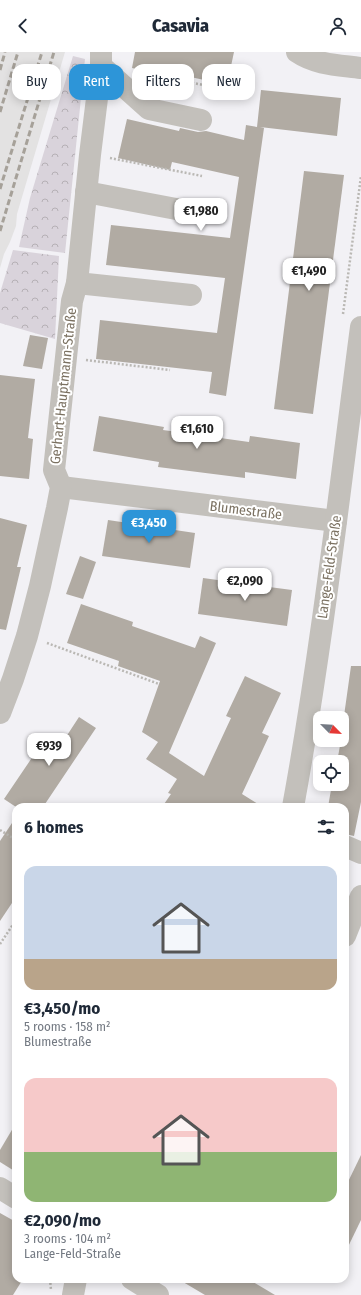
<!DOCTYPE html>
<meta charset="utf-8">
<style>
:root{--surface:#fff;--page:#f2f2f3;--text:#1f2937;--muted:#747a83;--accent:#2d95d8}
body{margin:0;font-family:"Fira Sans Condensed",sans-serif;background:var(--page);color:var(--text);height:100vh;display:flex;flex-direction:column;font-size:15px;white-space:nowrap}
*{box-sizing:border-box;margin:0}
p{font-size:13px;color:var(--muted)}
.icon{flex:none;width:22px;height:22px;fill:none;stroke:currentColor;stroke-width:2;stroke-linecap:round;stroke-linejoin:round}
.map{position:relative;flex:1;overflow:hidden}
.side{position:absolute;left:12px;top:751px;width:337px;height:480px;display:flex;flex-direction:column;background:var(--surface);border-radius:12px;box-shadow:0 2px 10px #0003}
.side>*{flex:none}
.guide{position:absolute;left:12px;top:12px;width:337px;height:36px;display:flex;gap:8px}
.needle{width:26px;rotate:114deg}
.buttons{position:absolute;left:313px;top:659px;display:grid;gap:8px}
.buttons a{display:grid;place-items:center;width:36px;height:36px;border-radius:8px;background:var(--surface);box-shadow:0 2px 10px #0003;font-size:20px}
.price{position:absolute;translate:-50% -34px;padding:0 9px;border-radius:8px;background:#fff;color:#222;font-size:13px;line-height:26px;filter:drop-shadow(0 1px 2px #0008)}
.price::after{content:'';position:absolute;left:50%;top:24px;width:12px;height:9px;margin-left:-6px;background:inherit;clip-path:polygon(0 0,100% 0,50% 100%)}
.price.current{background:var(--accent);color:#fff}
ul{padding:0;list-style:none}
li{display:grid;align-content:center;gap:8px;height:212px;padding:0 12px}
li span{display:grid;place-items:center;height:124px;border-radius:12px;color:#555}
li>.icon{margin-inline-start:auto}
span .icon{width:72px;height:72px;fill:#fffc;stroke-width:1}
li b{font-size:17px}
h2{display:flex;justify-content:space-between;align-items:center;height:48px;padding:0 12px;font-size:17px}
.pill{padding:0 14px;border-radius:12px;background:var(--surface);box-shadow:0 2px 10px #0003;font-size:14px;line-height:36px}
.pill.current{background:var(--accent);color:#fff}
header{display:flex;justify-content:space-between;align-items:center;height:52px;padding:0 12px;background:var(--surface);font-size:18px;font-weight:800}
.map>svg:first-child{display:block}
</style>
<header><svg class="icon" aria-label="back" viewBox="0 0 24 24"><path d="M15 5l-7 7 7 7"/></svg>Casavia<svg class="icon" aria-label="person" viewBox="0 0 24 24"><circle cx="12" cy="8" r="4"/><path d="M4 21q1-7 8-7t8 7"/></svg></header>
<div class="map">
<svg width="361" height="1243" viewBox="0 0 361 1243">
<defs>
<pattern id="park-crowns" width="20" height="18" patternUnits="userSpaceOnUse"><rect width="20" height="18" fill="#d9d3db"/><path d="M2 6a3 3 0 1 1 6 0M12 15a3 3 0 1 1 6 0" fill="none" stroke="#b5b0b5"/></pattern>
</defs>
<rect width="100%" height="100%" fill="#f2f1f5"/>
<!-- built -->
<path fill="#e3e2e2" d="M 0,0 L 65,0 L 17,162 L 16,174 L 10,190 L 4,202 L 0,216 Z"/>
<!-- park -->
<g fill="url(#park-crowns)">
<path d="M 73,4 L 85,7 L 65,201 L 19,195 L 30,146 Z"/>
<path d="M 13,198 L 59,204 L 55,287 L 0,271 L 0,241 Z"/>
</g>
<!-- building -->
<g fill="#b1aba3">
<path d="M 135,0 L 234,0 L 227,33 L 186,24 L 185,28 L 132,16 Z"/>
<path d="M 261,38 L 341,46 L 337,84 L 260,75 L 264,76 L 226,344 L 209,341 L 212,320 L 96,307 L 100,268 L 217,281 L 225,226 L 106,213 L 111,173 L 230,186 L 239,125 L 172,110 L 170,118 L 118,106 L 127,67 L 179,79 L 180,76 L 198,80 L 206,79 L 244,88 L 246,73 L 257,75 Z"/>
<path d="M 304,119 L 344,123 L 313,362 L 274,357 Z"/>
<path d="M 30,283 L 48,286 L 42,317 L 23,314 Z"/>
<path d="M 0,323 L 35,327 L 28,386 L 33,387 L 29,427 L 0,424 Z"/>
<path d="M 99,364 L 164,375 L 163,378 L 249,390 L 250,384 L 300,391 L 296,427 L 245,420 L 245,426 L 158,415 L 159,410 L 93,399 Z"/>
<path d="M 0,466 L 27,473 L 17,515 L 21,515 L 6,578 L 0,577 Z"/>
<path d="M 108,468 L 195,481 L 190,516 L 102,504 Z"/>
<path d="M 80,504 L 96,510 L 83,547 L 66,542 Z"/>
<path d="M 203,526 L 292,538 L 287,574 L 198,562 Z"/>
<path d="M 81,552 L 133,570 L 132,574 L 195,596 L 200,584 L 216,591 L 169,701 L 204,724 L 231,666 L 226,664 L 245,624 L 281,641 L 262,681 L 269,684 L 242,742 L 263,755 L 162,755 L 171,742 L 168,741 L 177,727 L 146,707 L 158,690 L 142,680 L 160,629 L 118,614 L 119,609 L 67,591 Z"/>
<path d="M 351,614 L 361,614 L 361,750 L 354,784 L 345,782 L 345,755 L 328,755 L 332,732 L 342,732 L 342,710 L 337,710 L 341,688 L 342,688 L 342,670 L 343,671 Z"/>
<path d="M 79,665 L 96,676 L 43,755 L 16,755 L 4,747 L 48,682 L 62,691 Z"/>
<path d="M 16,765 L 16,845 L 0,869 L 0,789 Z"/>
<path d="M 16,1071 L 16,1120 L 0,1110 L 0,1098 Z"/>
<path d="M 361,1103 L 361,1168 L 345,1201 L 345,1136 Z"/>
<path d="M 0,1161 L 16,1170 L 16,1227 L 23,1227 L 13,1243 L 0,1243 Z"/>
<path d="M 178,1227 L 248,1227 L 275,1243 L 205,1243 Z"/>
</g>
<g fill="none" stroke-linecap="round" stroke-linejoin="round">
<!-- path -->
<g stroke="#bab8b4" stroke-width="2.5" stroke-dasharray="2 2" stroke-linecap="butt">
<path d="M 141,21 L 214,35"/>
<path d="M 110,106 L 202,124"/>
<path d="M 343,262 L 361,124"/>
<path d="M 86,308 L 170,318"/>
<path d="M 47,591 L 159,632"/>
<path d="M 0,778 L 16,788"/>
<path d="M 0,892 L 16,868"/>
<path d="M 50,1227 L 51,1238"/>
</g>
<!-- minor -->
<g stroke="#c3c0bb" stroke-width="22">
<path d="M 297,0 C 316,13 339,13 361,16"/>
<path d="M 101,14 L 149,57 L 201,68"/>
<path d="M 86,140 L 192,160"/>
<path d="M 77,231 L 191,243"/>
<path d="M 61,435 L 336,469"/>
<path d="M 0,661 L 13,627 L 27,584 L 40,534 L 57,456 L 61,435 L 54,418 L 72,249 L 77,231 L 90,103 L 101,14 L 101,0"/>
<path d="M 293,755 C 322,596 340,435 361,275"/>
<path d="M 345,794 L 361,801"/>
<path d="M 345,884 L 361,844"/>
<path d="M 0,1136 L 16,1146"/>
<path d="M 132,1227 L 158,1243"/>
<path d="M 73,1243 L 76,1227"/>
</g>
<!-- rail -->
<g stroke="#a6a199" stroke-width="3" stroke-dasharray="6 3" stroke-linecap="butt">
<path d="M 0,18 L 5,0"/>
<path d="M 0,60 L 18,0"/>
<path d="M 0,137 L 42,0"/>
<path d="M 0,179 L 54,0"/>
</g>
</g>
<g text-anchor="middle" stroke-width="4" stroke-linejoin="round" paint-order="stroke">
<!-- street labels -->
<g font-size="14" fill="#7b7161" stroke="#fff">
<text transform="translate(63 334) rotate(-84)" y="5">Gerhart-Hauptmann-Straße</text>
<text transform="translate(246 458) rotate(7)" y="5">Blumestraße</text>
<text transform="translate(329 515) rotate(-82)" y="5">Lange-Feld-Straße</text>
</g>
</g>
</svg>
<div class="buttons">
<a><svg class="needle" viewBox="-14 -14 28 28"><path d="M0-13l5 13h-10z" fill="#e53935"/><path d="M0 13l5-13h-10z" fill="#747a83"/></svg></a>
<a><svg class="icon" aria-label="locate" viewBox="0 0 24 24"><circle cx="12" cy="12" r="6"/><path d="M12 2v4M12 18v4M2 12h4M18 12h4"/></svg></a>
</div>
<b class="price" style="left:201px;top:180px">€1,980</b>
<b class="price" style="left:309px;top:240px">€1,490</b>
<b class="price" style="left:197px;top:398px">€1,610</b>
<b class="price current" style="left:149px;top:492px">€3,450</b>
<b class="price" style="left:245px;top:550px">€2,090</b>
<b class="price" style="left:49px;top:715px">€939</b>
<div class="guide">
<a class="pill">Buy</a>
<a class="pill current">Rent</a>
<a class="pill">Filters</a>
<a class="pill">New</a>
</div>
<section class="side">
<h2>6 homes<svg class="icon" aria-label="filters" viewBox="0 0 24 24"><path d="M4 7h16M4 17h16"/><circle cx="9" cy="7" r="2"/><circle cx="15" cy="17" r="2"/></svg></h2>
<ul>
<li><span style="background:linear-gradient(#c9d6e8 75%,#b9a48a 0)"><svg class="icon" aria-label="home" viewBox="0 0 24 24"><path d="M3 11l9-7 9 7M6 9v11h12V9"/></svg></span><div><b>€3,450/mo</b><p>5 rooms · 158 m²</p><p>Blumestraße</p></div></li>
<li><span style="background:linear-gradient(#f6c9c9 60%,#8fb573 0)"><svg class="icon" aria-label="home" viewBox="0 0 24 24"><path d="M3 11l9-7 9 7M6 9v11h12V9"/></svg></span><div><b>€2,090/mo</b><p>3 rooms · 104 m²</p><p>Lange-Feld-Straße</p></div></li>
</ul>
</section>
</div>
